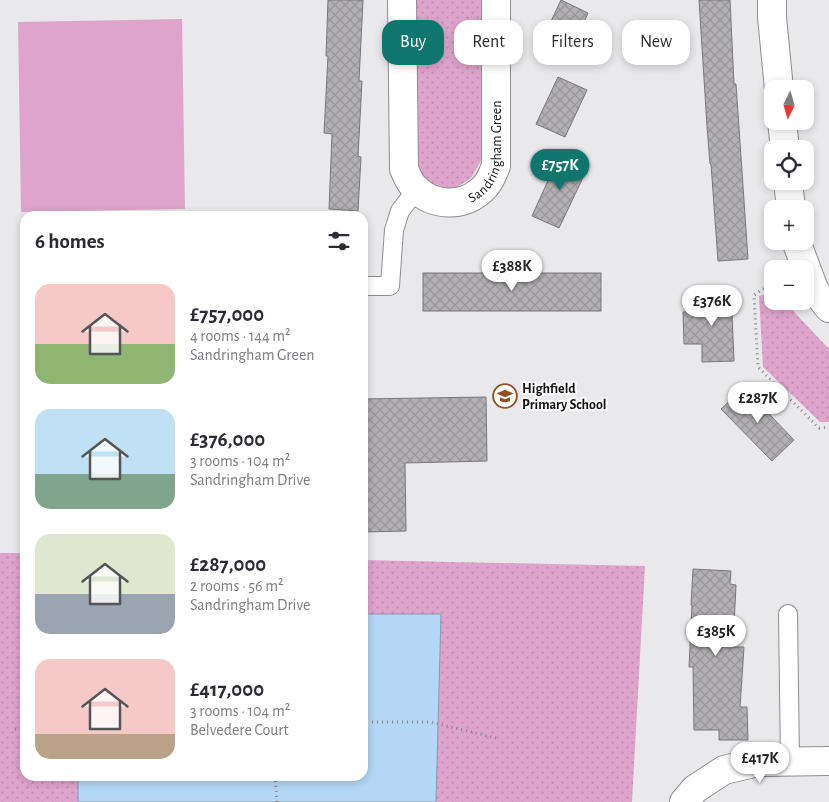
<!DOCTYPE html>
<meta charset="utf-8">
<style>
:root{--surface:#fff;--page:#f7f7f7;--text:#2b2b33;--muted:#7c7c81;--accent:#0f766e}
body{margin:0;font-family:"Alegreya Sans",sans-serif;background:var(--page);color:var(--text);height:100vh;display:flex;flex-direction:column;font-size:19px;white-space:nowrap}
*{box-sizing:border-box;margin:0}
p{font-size:16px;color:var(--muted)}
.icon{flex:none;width:28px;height:28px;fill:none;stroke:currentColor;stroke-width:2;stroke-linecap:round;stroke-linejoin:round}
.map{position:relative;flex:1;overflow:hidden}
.sheet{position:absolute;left:20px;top:211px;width:348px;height:570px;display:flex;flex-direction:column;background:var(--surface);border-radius:15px;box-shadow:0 2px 8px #0003}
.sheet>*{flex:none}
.top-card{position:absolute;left:382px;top:20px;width:371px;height:45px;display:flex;gap:10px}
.needle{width:32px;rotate:185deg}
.tools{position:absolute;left:764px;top:80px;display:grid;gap:10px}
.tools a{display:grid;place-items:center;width:50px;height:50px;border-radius:10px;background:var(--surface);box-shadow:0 2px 8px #0003;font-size:25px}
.price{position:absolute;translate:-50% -42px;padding:0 11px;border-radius:18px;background:#fff;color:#222;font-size:16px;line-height:32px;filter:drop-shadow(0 1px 2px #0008)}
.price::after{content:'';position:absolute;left:50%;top:30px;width:15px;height:11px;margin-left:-8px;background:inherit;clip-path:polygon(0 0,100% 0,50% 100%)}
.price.selected{background:var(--accent);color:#fff}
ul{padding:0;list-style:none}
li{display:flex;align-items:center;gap:15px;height:125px;padding:0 15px}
li span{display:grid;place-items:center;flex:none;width:140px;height:100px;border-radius:15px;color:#555}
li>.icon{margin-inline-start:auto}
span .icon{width:60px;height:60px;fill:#fffc;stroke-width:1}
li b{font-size:21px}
h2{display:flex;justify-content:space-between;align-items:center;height:60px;padding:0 15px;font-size:21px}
.chip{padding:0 18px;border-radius:15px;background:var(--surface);box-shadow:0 2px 8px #0003;font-size:18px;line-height:45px}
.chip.selected{background:var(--accent);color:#fff}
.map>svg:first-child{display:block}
</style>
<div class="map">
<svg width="829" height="802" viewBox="0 0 829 802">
<defs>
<pattern id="grass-dots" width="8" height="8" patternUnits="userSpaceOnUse" patternTransform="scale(1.25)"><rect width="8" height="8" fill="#dfa4cb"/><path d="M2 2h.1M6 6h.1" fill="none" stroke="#be8cad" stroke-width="1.8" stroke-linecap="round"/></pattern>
<pattern id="building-cross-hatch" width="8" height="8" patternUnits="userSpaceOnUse" patternTransform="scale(1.25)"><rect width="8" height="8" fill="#b2b0b3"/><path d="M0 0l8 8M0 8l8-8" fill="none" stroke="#989699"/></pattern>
</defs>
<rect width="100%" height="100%" fill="#e9e9ec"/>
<!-- grass -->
<g fill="url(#grass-dots)">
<path d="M 415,0 L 485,0 L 485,154 L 471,178 L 456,188 L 442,189 L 429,185 L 417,173 Z"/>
<path d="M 772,292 L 772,301 L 787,301 L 795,313 L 829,349 L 829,422 L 820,422 L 763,367 L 759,296 Z"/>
<path d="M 0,553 L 25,553 L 25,776 L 362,776 L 363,560 L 645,566 L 632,802 L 0,802 Z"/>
</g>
<!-- park -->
<path fill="#dfa4cb" d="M 182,19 L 185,209 L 21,212 L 18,22 Z"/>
<!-- water -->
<path fill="#b4d7f5" stroke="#839cb1" d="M 363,614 L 441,614 L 436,802 L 78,802 L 78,776 L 362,776 Z"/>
<!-- building -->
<g fill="url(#building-cross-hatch)" stroke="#787679">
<path d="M 328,0 L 363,0 L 359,81 L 362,81 L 358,156 L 361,157 L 358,211 L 329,209 L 332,134 L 324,133 L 328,56 L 326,56 Z"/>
<path d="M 561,0 L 588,13 L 566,60 L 539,47 Z"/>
<path d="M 699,0 L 730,0 L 734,84 L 736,84 L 748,259 L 718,261 L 711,164 L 710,164 L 707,126 Z"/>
<path d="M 558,77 L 587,90 L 565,137 L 536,124 Z"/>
<path d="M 560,154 L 588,167 L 559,228 L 532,216 Z"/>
<rect x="423" y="273" width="178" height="38"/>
<path d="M 731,291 L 734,361 L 702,362 L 702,344 L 684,344 L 683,312 L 700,311 L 700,292 Z"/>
<path d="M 744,388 L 794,440 L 772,461 L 721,409 Z"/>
<path d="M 486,397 L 487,461 L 405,463 L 406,531 L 362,532 L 362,399 Z"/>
<path d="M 693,569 L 731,571 L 730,584 L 736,585 L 733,647 L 744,647 L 740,707 L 747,707 L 748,740 L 719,740 L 719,730 L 694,730 L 693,667 L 689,667 L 692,605 L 691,605 Z"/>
</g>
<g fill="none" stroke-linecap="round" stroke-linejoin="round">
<!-- service casing -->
<g stroke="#8d8d90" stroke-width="20">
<g id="service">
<path d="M 362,286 L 390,286 L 394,230 L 400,211 L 416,190"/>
<path d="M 788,614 L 790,762"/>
</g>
</g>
<!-- minor casing -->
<g stroke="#8d8d90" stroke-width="30">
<g id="minor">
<path id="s1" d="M 402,0 L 404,169 C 407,176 410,184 416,189 C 433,206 461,207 479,192 C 488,186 492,176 496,166 L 496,0"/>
<path d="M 772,0 L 772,17 L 779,89"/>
<path d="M 782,121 L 785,149"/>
<path d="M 788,181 L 791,209"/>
<path d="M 796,241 L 814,289 L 829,308"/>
<path d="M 684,802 L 695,789 L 724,770 L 758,762 L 829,761"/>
</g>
</g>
<!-- path -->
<g stroke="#848487" stroke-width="3" stroke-dasharray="1 4" stroke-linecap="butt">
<path d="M 772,283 L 754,295 L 758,367 L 819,428 L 829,427"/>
<path d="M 362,722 L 430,722 L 500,739"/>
<path d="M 15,729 L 25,728"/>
<path d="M 275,776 L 277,802"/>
</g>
<!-- service -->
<use href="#service" stroke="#fff" stroke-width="18"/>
<!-- minor -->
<use href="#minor" stroke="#fff" stroke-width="28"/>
</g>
<!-- icons -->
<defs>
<g id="school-ring" transform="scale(1.25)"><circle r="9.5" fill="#fff" stroke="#945023" stroke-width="1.5"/><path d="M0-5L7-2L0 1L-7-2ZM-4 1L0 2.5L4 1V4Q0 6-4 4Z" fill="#945023"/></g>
</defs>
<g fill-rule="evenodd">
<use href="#school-ring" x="505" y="396"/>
</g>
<g text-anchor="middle" stroke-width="4" stroke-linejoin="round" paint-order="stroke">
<!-- street labels -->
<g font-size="14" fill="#121213" stroke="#fff">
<text dy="5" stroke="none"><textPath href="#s1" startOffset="304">Sandringham Green</textPath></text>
</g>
<!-- poi labels -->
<g font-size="14" font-weight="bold" fill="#121213" stroke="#fff" text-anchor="start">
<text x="522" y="393">Highfield<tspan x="522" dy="16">Primary School</tspan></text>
</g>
</g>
</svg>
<div class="tools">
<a><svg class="needle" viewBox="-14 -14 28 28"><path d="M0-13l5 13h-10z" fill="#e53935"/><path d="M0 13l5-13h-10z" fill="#7c7c81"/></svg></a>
<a><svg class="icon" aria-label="locate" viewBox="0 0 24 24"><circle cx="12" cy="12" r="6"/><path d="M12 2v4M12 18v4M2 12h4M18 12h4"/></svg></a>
<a>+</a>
<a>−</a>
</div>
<b class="price selected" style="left:560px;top:191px">£757K</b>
<b class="price" style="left:512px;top:292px">£388K</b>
<b class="price" style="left:712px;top:327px">£376K</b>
<b class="price" style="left:758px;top:424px">£287K</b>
<b class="price" style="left:716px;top:657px">£385K</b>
<b class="price" style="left:760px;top:784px">£417K</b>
<div class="top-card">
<a class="chip selected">Buy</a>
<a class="chip">Rent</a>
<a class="chip">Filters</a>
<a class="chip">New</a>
</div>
<section class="sheet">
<h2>6 homes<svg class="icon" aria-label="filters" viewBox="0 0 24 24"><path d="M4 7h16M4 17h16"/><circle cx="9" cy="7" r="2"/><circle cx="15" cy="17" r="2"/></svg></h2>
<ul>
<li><span style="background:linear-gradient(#f6c9c9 60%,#8fb573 0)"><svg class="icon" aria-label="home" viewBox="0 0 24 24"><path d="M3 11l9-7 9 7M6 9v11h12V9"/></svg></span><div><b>£757,000</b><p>4 rooms · 144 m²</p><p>Sandringham Green</p></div></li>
<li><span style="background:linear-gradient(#bfe0f5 65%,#7fa58c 0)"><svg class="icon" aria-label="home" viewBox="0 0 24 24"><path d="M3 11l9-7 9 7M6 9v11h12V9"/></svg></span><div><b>£376,000</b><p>3 rooms · 104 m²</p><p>Sandringham Drive</p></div></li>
<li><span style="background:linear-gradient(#dfe7d0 60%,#9aa5b1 0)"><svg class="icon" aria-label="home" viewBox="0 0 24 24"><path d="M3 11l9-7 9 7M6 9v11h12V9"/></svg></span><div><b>£287,000</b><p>2 rooms · 56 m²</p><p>Sandringham Drive</p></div></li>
<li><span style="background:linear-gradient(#f6c9c9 75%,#b9a48a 0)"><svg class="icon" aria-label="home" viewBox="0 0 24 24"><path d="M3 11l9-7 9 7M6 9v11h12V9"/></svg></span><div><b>£417,000</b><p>3 rooms · 104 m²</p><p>Belvedere Court</p></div></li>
</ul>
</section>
</div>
